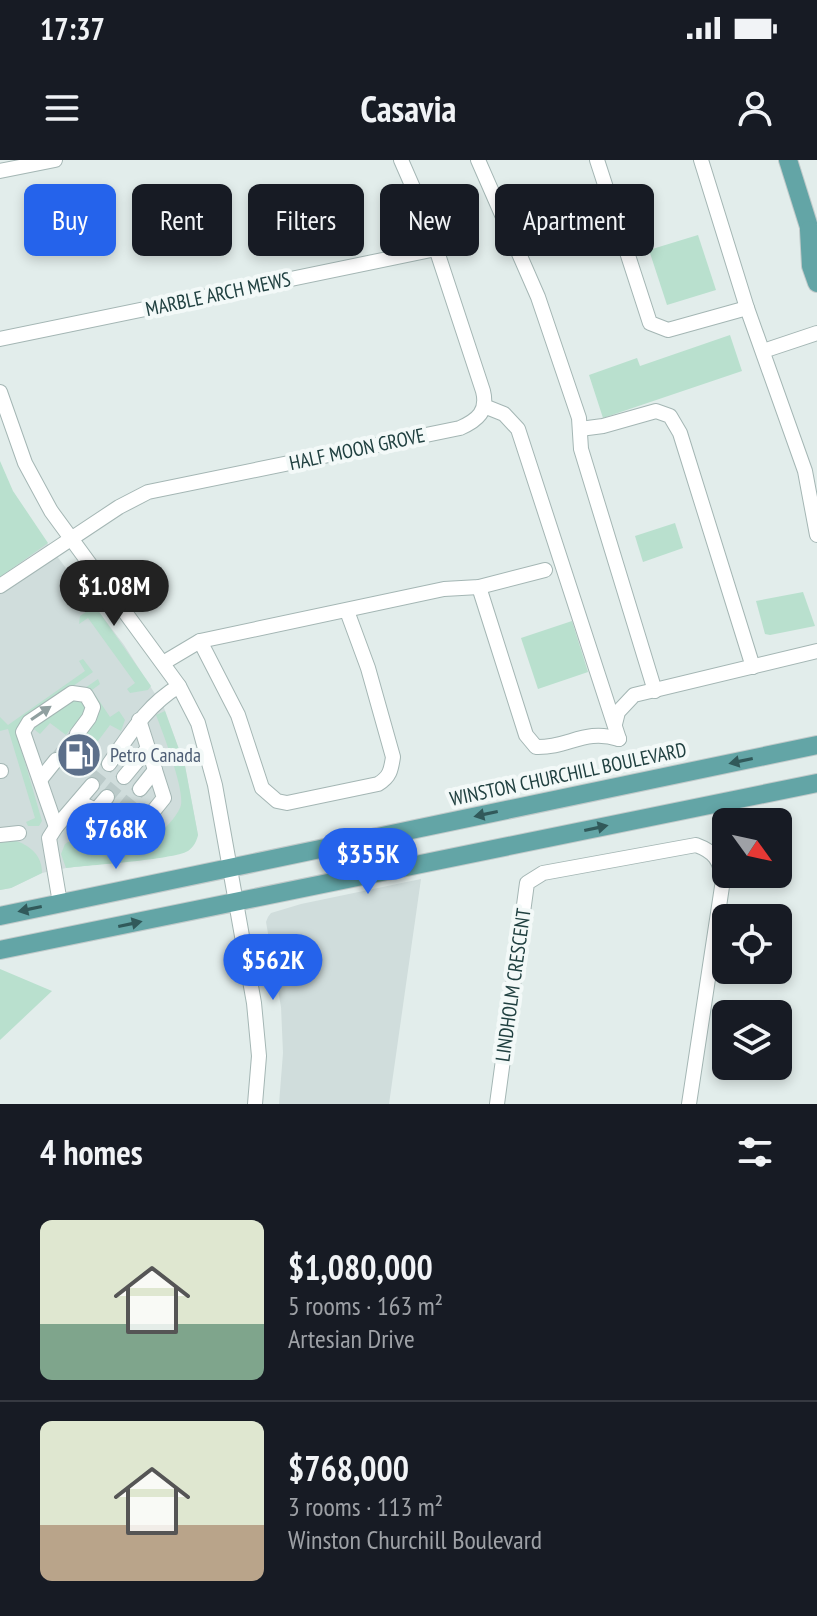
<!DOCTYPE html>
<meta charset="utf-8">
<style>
:root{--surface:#171b24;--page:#20242c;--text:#f1f3f6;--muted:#9ea1a6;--line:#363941;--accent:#2563eb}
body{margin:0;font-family:"PT Sans Narrow",sans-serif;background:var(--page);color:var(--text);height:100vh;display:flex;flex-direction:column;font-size:30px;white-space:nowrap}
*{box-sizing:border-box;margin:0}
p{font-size:26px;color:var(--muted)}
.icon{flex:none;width:44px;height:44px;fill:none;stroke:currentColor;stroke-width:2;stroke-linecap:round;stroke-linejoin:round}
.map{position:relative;height:944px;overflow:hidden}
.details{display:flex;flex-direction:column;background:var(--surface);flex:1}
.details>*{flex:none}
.top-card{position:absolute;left:24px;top:24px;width:770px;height:72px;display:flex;gap:16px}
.needle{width:52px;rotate:123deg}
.tools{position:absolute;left:712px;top:648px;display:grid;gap:16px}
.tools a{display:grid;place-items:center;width:80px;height:80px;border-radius:12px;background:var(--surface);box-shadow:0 4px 12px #0003;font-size:40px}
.price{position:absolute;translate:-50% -68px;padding:0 18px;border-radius:28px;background:var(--accent);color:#fff;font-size:26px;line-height:52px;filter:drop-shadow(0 2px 4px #0008)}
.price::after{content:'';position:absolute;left:50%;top:48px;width:24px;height:18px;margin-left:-12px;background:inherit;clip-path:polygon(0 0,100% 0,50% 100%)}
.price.current{background:#222;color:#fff}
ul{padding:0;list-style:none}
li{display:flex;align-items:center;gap:24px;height:200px;padding:0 40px}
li+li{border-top:2px solid var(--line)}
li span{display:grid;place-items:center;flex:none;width:224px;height:160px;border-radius:12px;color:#555}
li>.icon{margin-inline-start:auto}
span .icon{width:96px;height:96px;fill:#fffc;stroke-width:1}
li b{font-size:34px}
h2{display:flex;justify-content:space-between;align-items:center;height:96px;padding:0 40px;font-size:34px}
.chip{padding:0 28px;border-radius:12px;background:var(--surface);box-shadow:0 4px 12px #0003;font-size:28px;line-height:72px}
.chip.current{background:var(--accent);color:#fff}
.status{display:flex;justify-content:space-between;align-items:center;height:56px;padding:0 40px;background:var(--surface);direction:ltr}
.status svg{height:22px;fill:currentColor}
header{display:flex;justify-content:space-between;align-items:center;height:104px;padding:0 40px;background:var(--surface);font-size:36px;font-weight:700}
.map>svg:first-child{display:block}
</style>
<div class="status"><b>17:37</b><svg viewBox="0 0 49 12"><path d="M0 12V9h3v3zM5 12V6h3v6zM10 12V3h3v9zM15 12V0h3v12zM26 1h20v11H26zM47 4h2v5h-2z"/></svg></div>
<header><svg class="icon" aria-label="menu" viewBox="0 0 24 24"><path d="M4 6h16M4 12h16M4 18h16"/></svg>Casavia<svg class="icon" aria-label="person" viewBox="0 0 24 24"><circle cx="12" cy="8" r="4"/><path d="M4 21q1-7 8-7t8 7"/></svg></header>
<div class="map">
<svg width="817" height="944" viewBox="0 0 817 944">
<rect width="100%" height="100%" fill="#e2edeb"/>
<!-- built -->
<g fill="#d0dddc">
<path d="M 44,379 L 124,485 L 164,548 L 185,606 L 198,675 L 189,690 L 166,696 L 66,708 L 42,713 L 11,728 L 0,730 L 0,409 Z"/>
<path d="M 421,719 L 389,944 L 279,944 L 283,893 L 281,847 L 266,762 L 268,757 L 271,753 L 301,744 Z"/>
</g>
<!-- green -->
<g fill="#b9e0ce">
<path d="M 698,75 L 716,130 L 667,145 L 649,90 Z"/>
<path d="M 730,175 L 742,211 L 603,258 L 589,215 L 637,198 L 640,206 Z"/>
<path d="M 0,301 L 13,331 L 48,383 L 0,417 Z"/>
<path d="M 675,363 L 683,388 L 643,402 L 635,376 Z"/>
<path d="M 803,432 L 815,466 L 770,475 L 765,474 L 756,441 Z"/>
<path d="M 95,446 L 151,526 L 148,530 L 130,533 L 127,529 L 135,523 L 88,458 L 79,464 L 80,456 Z"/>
<path d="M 572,461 L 588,512 L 538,529 L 521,478 Z"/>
<path d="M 83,499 L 93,512 L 19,564 L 16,571 L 42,661 L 39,666 L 28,666 L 26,662 L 35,658 L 8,569 L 0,571 L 0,557 L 8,565 L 85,511 L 79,501 Z"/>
<path d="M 98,519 L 100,524 L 92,530 L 110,557 L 119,551 L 125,560 L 121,571 L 110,565 L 95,585 L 82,575 L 93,560 L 85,528 Z"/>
<path d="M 70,539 L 81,540 L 88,550 L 75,569 L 72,567 L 66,575 L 50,563 L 40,574 L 30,566 Z"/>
<path d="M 165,551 L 185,606 L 198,675 C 197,680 194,687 188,691 C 172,700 90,705 66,708 L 61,694 L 65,684 L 68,682 L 152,677 C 162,673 178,656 181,645 C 184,628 163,573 156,555 Z"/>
<path d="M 13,680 C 30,685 42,695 42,713 L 11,728 L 0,730 L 0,681 Z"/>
<path d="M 0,809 L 52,831 L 0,880 Z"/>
</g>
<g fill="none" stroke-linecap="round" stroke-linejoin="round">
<!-- minor-tunnel -->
<g stroke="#bbcac9" stroke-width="14" stroke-dasharray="14 7" stroke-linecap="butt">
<path d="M 56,600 L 77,574"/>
<path d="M 92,625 L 109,604"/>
<path d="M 107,637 L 124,617"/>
<path d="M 123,650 L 140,629"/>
</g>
<!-- minor casing -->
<g stroke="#a4b6b4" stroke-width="16">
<g id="minor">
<path d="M 478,0 L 538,137 L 579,258 L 581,289 L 655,531"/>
<path d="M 597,0 L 650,163 L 668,170 L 747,148"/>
<path d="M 701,0 L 747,148 L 805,311 L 817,375"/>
<path d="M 0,11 L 55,0"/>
<path d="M 0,179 L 436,89"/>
<path d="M 763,191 L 817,173"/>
<path d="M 0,232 L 25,303 L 51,351 L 179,526 L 198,563 L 215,625 L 254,843 L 259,896 L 255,944"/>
<path d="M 484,246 L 504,254 L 518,269 L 619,579"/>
<path d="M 580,269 L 603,266 L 656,251 L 670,256 L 680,273 L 753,507"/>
<path d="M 0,426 L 119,347 L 148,332 L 460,268 C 478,260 488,251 483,231 L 425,55 L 401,0"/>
<path d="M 479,427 L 526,575 L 536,587 C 569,588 584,568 619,579"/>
<path d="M 200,481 L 238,555 L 262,628 L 277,641 L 287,643 L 378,624 C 390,617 391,610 393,597 L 368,508 L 347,451"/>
<path d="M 163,503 L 200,481 L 444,429 L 479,427 L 545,410"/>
<path d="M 615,564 L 618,552 L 634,535 L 817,491"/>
<path d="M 109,604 C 130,574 147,545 179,526"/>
<path d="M 0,611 L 1,611"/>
<path d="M 124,617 L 148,588"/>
<path d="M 40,620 L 56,600"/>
<path d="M 140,629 L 155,610"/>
<path d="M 78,642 L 139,669 L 164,638 L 139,560"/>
<path d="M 96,650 L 107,637"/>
<path d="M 56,667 L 23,572 L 29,562 L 72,533 L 86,535 L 93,547 L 89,558 L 77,574"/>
<path d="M 0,675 L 19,673"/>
<path d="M 60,743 L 49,678 L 56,667 L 92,625"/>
<path d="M 497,944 L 527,723 L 543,713 L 696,685 C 715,692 720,700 723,720 L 689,944"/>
</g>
</g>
<!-- major casing -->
<g stroke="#c1caca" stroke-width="20">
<g id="major">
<path d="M 788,0 L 809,67 L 817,81"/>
<path d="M 809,70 L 811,106 L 817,123"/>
<path d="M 0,756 L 817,585"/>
<path d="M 0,790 L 817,623"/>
</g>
</g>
<!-- minor -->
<use href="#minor" stroke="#fff" stroke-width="14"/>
<!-- major -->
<use href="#major" stroke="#63a5a6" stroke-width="18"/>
</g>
<!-- one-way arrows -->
<defs><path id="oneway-solid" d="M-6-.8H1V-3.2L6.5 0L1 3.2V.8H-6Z" transform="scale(2)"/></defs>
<use fill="#90a0a0" href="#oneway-solid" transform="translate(41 553) rotate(-34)"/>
<g fill="#31595a">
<use href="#oneway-solid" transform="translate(741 601) rotate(168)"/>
<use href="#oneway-solid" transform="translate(486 654) rotate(168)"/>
<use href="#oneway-solid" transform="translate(596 668) rotate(-12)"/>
<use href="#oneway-solid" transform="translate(30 749) rotate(168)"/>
<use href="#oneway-solid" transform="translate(130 764) rotate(-12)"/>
</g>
<!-- icons -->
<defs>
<g id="fuel-disc" transform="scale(2.3)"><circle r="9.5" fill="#5c6f8a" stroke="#f3f9f8"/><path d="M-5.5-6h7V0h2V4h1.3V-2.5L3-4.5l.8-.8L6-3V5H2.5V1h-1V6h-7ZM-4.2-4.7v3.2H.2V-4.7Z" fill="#fff"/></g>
</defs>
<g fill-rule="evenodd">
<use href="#fuel-disc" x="79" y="595"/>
</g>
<g text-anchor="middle" stroke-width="8" stroke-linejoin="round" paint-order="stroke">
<!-- street labels -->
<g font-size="20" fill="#204040" stroke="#f3f9f8">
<text transform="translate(218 134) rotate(-12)" y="7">MARBLE ARCH MEWS</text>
<text transform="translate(357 289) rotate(-12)" y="7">HALF MOON GROVE</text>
<text transform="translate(568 614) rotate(-12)" y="7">WINSTON CHURCHILL BOULEVARD</text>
<text transform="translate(513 825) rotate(-82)" y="7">LINDHOLM CRESCENT</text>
</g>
<!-- service labels -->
<g font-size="20" fill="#4e5e75" stroke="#f3f9f8" text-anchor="start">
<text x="110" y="602">Petro Canada</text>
</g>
</g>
</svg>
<div class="tools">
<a><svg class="needle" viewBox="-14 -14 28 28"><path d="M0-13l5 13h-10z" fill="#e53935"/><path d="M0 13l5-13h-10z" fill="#9ea1a6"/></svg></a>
<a><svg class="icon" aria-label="locate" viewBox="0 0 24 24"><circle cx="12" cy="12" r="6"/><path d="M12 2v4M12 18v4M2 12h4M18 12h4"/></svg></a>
<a><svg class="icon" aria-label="layers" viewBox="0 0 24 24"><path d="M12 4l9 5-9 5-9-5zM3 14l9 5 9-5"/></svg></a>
</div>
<b class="price current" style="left:114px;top:468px">$1.08M</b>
<b class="price" style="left:116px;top:711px">$768K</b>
<b class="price" style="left:368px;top:736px">$355K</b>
<b class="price" style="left:273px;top:842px">$562K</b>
<div class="top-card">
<a class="chip current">Buy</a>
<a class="chip">Rent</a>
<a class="chip">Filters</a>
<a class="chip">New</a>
<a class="chip">Apartment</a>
</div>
</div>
<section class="details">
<h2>4 homes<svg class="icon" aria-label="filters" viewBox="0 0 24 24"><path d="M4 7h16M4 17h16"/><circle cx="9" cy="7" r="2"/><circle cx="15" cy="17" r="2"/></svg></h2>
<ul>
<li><span style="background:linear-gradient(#dfe7d0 65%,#7fa58c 0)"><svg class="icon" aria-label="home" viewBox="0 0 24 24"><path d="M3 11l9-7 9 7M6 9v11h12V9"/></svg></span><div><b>$1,080,000</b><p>5 rooms · 163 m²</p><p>Artesian Drive</p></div></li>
<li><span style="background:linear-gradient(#dfe7d0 65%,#b9a48a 0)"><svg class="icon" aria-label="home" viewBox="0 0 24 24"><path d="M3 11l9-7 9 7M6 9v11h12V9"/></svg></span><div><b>$768,000</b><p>3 rooms · 113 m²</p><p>Winston Churchill Boulevard</p></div></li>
</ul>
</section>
